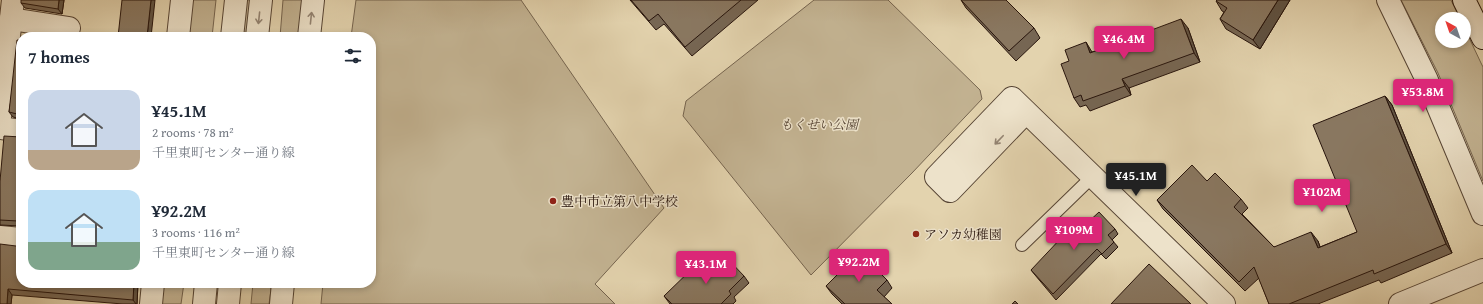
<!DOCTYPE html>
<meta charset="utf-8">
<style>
:root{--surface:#fff;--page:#f6f6f7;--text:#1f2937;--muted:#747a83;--accent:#db2777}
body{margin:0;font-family:"Gentium Book Plus","Noto Serif JP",serif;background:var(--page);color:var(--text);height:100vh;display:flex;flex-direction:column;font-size:15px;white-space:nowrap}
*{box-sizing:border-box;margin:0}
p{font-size:13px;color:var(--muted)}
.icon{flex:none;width:22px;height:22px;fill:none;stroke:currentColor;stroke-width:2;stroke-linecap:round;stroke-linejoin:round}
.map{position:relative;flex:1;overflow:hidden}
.details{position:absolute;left:16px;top:32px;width:360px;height:256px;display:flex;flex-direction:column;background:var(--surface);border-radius:16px;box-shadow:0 2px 6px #0003}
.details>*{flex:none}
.needle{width:26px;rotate:320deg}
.tools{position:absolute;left:1435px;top:12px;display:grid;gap:8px}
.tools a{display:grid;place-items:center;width:36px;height:36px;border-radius:50%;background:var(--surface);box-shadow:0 2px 6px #0003;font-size:20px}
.price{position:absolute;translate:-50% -34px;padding:0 9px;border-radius:4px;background:var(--accent);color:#fff;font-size:13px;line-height:26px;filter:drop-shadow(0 1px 2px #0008)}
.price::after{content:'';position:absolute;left:50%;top:24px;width:12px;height:9px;margin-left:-6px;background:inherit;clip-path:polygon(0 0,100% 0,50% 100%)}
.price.active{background:#222;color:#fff}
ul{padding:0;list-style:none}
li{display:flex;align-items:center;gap:12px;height:100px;padding:0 12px}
li span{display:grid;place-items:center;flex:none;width:112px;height:80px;border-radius:12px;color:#555}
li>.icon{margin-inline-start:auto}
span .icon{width:48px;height:48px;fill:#fffc;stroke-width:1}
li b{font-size:17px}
h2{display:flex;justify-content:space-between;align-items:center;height:48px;padding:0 12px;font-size:17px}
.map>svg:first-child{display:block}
</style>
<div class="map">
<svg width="1483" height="304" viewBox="0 0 1483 304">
<rect width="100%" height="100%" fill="#e3d3ae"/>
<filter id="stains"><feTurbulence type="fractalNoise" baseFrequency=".005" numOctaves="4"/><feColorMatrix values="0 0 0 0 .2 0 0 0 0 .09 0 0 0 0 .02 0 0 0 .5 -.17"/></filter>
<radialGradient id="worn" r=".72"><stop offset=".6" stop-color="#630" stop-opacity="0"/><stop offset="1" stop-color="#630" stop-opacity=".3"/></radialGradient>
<!-- green -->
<g fill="#c3b392" stroke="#75644f">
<path d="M 190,0 L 216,0 L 212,37 L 186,37 Z"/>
<path d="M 246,0 L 252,0 L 248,37 L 242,37 Z"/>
<path d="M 283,0 L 304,0 L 300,37 L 280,37 Z"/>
<path d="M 356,0 L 521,0 L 664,208 L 595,284 L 615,304 L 321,304 L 323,283 L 371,283 L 371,37 L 351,37 Z"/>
<path d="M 814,0 L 888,0 L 980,90 L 982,99 L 912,173 L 811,275 L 683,116 L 686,101 Z"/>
<path d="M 1401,0 L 1451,0 L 1460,19 L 1442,19 L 1442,41 L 1464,41 L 1464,27 L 1481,63 L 1483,67 L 1483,181 L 1438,73 Z"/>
<path d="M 161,283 L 184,283 L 181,304 L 159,304 Z"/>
<path d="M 253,283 L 272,283 L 269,304 L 251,304 Z"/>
</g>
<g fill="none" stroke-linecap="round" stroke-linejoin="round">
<!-- service casing -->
<g stroke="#564434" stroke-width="14">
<path id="service" d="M 1022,245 L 1092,177"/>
</g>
<!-- minor casing -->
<g stroke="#564434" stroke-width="24">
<g id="minor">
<path d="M 11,19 L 69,28"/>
<path d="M 178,37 L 182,0"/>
<path d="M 309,37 L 313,0"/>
<path d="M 1026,112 L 950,191 L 936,177 L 1012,98 L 1224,304"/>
<path d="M 0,117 L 13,0"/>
<path d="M 0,128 L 21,131"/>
<path d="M 0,237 L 21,239"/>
<path d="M 151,304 L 153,283"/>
<path d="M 281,304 L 283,283"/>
<path d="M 1400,304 L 1483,270"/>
</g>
</g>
<!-- tertiary casing -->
<g stroke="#564434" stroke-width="24">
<g id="tertiary">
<path d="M 1388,0 L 1426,78 L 1483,214"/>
<path d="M 232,37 L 236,0"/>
<path d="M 257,37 L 261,0"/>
<path d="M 204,304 L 206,283"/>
<path d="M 228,304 L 230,283"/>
</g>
</g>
<!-- secondary casing -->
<g stroke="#27140c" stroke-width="24">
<path id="secondary" d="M 1464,0 L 1483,38"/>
</g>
<!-- service -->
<use href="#service" stroke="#ede2ca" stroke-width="12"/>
<!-- minor -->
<use href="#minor" stroke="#ede2ca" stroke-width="22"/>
<!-- tertiary -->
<use href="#tertiary" stroke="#ede2ca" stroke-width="22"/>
<!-- secondary -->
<use href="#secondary" stroke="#ede2ca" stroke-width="22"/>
</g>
<!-- wall -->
<g fill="#766653" stroke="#27140c">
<path d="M 64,0 L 62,14 L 25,8 L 21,3 Z"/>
<path d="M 630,0 L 758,0 L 692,56 L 664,24 L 656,30 Z"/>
<path d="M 961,0 L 1034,28 L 1040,38 L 1016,61 L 966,8 Z"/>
<path d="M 1217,0 L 1290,0 L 1260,49 L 1226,29 L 1220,19 L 1224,12 L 1222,11 L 1216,1 Z"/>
<path d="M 1188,28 L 1200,62 L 1129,88 L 1131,95 L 1090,111 L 1086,105 L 1080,107 L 1074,98 L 1069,61 L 1092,52 Z"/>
<path d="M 21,40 L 21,119 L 13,117 L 9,112 Z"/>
<path d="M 1385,96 L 1392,105 L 1452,253 L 1381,283 L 1379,280 L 1318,304 L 1269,304 L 1259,278 L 1245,291 L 1163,209 L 1157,200 L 1207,181 L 1241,199 L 1248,208 L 1242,214 L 1274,247 L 1318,241 L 1320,247 L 1357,232 Z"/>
<path d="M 21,137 L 21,226 L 0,225 L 0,181 Z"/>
<path d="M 1115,229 L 1118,234 L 1112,240 L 1118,247 L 1106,259 L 1101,254 L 1056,300 L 1035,275 L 1031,270 Z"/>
<path d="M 16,246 L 138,283 L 137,304 L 123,304 L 12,295 L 11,304 L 0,304 Z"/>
<path d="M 845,261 L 887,280 L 892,288 L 884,297 L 892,304 L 842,304 L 832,294 L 826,286 L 848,265 Z"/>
<path d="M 706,272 L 744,276 L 749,283 L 734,297 L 736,301 L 733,304 L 670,304 L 664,296 Z"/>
</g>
<!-- shaded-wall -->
<g fill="#605343" stroke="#27140c">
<path d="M 59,0 L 64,0 L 62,14 L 58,9 Z"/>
<path d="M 151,0 L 155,0 L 151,37 L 147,37 Z"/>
<path d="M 1278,0 L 1290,0 L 1260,49 L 1253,40 Z"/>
<path d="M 1181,19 L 1188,28 L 1200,62 L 1194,53 Z"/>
<path d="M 1086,42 L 1092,52 L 1096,62 L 1090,53 Z"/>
<path d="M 1122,79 L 1129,88 L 1131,95 L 1125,86 Z"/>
<path d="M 1385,96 L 1392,105 L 1452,253 L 1446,244 Z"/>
<path d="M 1311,232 L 1318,241 L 1324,258 L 1318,248 Z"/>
<path d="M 134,283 L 138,283 L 137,304 L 136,304 L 133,300 Z"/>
<path d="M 8,289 L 12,295 L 11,304 L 7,304 Z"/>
</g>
<!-- building -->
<g fill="#897760" stroke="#27140c">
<path d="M 21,0 L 59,0 L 58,9 L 21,3 Z"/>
<path d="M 122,0 L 151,0 L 147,37 L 118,37 Z"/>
<path d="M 631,0 L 741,0 L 685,47 L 658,14 L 649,21 Z"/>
<path d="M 961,0 L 1006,0 L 1034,28 L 1009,51 Z"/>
<path d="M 1217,0 L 1278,0 L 1253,40 L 1220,19 L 1227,8 L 1216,1 Z"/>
<path d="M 1181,19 L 1194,53 L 1122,79 L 1125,86 L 1083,101 L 1081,95 L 1074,98 L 1061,64 L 1069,61 L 1065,50 L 1086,42 L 1090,53 Z"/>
<path d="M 17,40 L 21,40 L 21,115 L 9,112 Z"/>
<path d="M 1385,96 L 1446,244 L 1374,274 L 1373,270 L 1289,304 L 1269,304 L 1254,267 L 1239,282 L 1157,200 L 1192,165 L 1207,181 L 1215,173 L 1241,199 L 1234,207 L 1274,247 L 1311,232 L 1318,248 L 1357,232 L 1313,125 Z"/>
<path d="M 4,136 L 21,137 L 21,222 L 18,221 L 0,220 L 0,181 Z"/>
<path d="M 1099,212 L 1115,229 L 1108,235 L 1114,242 L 1102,254 L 1097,249 L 1053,294 L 1031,270 L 1079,219 L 1085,225 Z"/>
<path d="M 0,244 L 16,246 L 21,245 L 21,283 L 134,283 L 133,300 L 8,289 L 7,304 L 0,304 Z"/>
<path d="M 856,249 L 887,280 L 877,290 L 892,304 L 845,304 L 826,286 L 848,264 L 845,261 Z"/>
<path d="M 724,255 L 744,276 L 729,291 L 731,294 L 721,304 L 672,304 L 664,296 L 697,264 L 706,272 Z"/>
<path d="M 1149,264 L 1191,304 L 1111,304 Z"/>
<path d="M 1015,301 L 1018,304 L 1012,304 Z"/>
</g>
<!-- one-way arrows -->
<defs><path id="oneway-shaft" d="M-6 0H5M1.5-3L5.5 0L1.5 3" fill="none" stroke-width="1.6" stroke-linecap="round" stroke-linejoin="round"/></defs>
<g stroke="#948574">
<use href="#oneway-shaft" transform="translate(259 18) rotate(96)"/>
<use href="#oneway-shaft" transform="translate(311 18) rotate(-84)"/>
<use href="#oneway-shaft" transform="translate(999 140) rotate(134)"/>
</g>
<!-- markers -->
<g fill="#8f2418" stroke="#ede2ca" stroke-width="1.5">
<circle cx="553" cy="201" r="4"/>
<circle cx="916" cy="234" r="4"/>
</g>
<g text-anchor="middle" stroke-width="3" stroke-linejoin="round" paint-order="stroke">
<!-- park labels -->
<g font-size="13" font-style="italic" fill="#564434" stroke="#ede2ca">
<text x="819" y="129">もくせい公園</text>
</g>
<!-- poi labels -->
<g font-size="13" fill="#27140c" stroke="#ede2ca" text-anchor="start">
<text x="561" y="206">豊中市立第八中学校</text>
<text x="924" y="239">アソカ幼稚園</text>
</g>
</g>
<rect width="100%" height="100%" filter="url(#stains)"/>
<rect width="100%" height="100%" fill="url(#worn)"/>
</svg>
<div class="tools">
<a><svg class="needle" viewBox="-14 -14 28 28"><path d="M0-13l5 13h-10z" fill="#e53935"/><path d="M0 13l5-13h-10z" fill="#747a83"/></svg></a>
</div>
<b class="price" style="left:1124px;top:60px">¥46.4M</b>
<b class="price" style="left:1423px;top:113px">¥53.8M</b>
<b class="price active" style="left:1136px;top:197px">¥45.1M</b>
<b class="price" style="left:1322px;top:213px">¥102M</b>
<b class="price" style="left:1074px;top:251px">¥109M</b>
<b class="price" style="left:859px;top:283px">¥92.2M</b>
<b class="price" style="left:706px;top:285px">¥43.1M</b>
<section class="details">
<h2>7 homes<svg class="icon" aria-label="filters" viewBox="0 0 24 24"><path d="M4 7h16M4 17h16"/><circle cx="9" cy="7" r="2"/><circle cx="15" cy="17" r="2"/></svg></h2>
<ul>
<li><span style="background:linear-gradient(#c9d6e8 75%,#b9a48a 0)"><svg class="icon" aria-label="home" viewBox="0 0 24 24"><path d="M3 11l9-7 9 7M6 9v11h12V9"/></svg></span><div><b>¥45.1M</b><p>2 rooms · 78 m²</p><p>千里東町センター通り線</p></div></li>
<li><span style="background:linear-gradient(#bfe0f5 65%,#7fa58c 0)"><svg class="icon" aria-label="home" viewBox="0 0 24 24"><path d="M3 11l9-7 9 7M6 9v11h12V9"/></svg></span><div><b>¥92.2M</b><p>3 rooms · 116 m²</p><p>千里東町センター通り線</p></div></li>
</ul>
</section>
</div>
